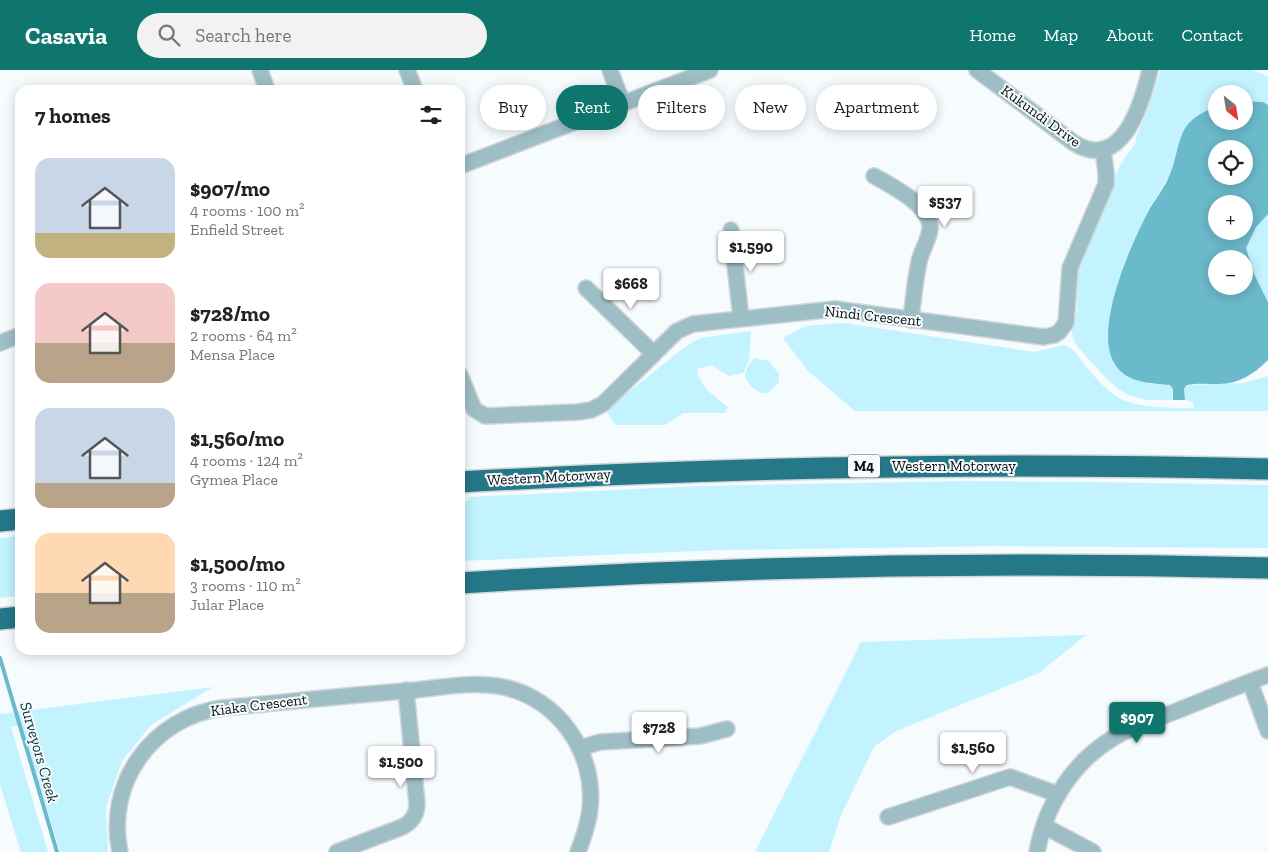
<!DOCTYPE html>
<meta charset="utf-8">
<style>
:root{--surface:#fff;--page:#f2f2f2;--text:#222;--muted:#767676;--accent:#0f766e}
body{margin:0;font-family:"Zilla Slab",serif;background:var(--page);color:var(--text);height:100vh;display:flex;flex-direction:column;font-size:19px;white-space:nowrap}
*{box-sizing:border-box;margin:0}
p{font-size:16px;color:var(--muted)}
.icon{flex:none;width:28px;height:28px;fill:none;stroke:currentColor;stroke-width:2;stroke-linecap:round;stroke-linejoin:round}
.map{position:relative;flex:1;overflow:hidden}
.panel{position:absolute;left:15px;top:15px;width:450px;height:570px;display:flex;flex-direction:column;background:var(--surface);border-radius:15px;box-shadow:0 2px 12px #0003}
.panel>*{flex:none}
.top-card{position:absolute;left:480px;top:15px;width:475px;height:45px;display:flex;gap:10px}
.needle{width:32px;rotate:150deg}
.fabs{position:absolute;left:1208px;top:15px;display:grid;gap:10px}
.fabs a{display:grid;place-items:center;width:45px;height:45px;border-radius:50%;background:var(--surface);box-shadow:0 2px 12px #0003;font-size:25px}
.price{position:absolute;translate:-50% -42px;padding:0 11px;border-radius:5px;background:#fff;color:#222;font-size:16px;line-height:32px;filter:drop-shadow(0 1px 2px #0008)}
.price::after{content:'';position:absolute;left:50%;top:30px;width:15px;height:11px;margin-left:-8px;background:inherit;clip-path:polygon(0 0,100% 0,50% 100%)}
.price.on{background:var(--accent);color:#fff}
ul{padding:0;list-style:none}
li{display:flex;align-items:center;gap:15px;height:125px;padding:0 20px}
li span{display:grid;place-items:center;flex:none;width:140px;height:100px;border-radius:15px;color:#555}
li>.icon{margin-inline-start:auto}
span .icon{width:60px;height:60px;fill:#fffc;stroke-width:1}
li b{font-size:21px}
h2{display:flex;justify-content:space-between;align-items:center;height:60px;padding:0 20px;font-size:21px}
.chip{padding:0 18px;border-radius:22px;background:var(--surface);box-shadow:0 2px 12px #0003;font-size:18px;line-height:45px}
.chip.on{background:var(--accent);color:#fff}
header{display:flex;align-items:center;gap:30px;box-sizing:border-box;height:70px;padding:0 25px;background:var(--accent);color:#fff}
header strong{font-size:24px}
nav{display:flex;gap:28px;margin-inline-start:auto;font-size:18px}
.search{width:350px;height:45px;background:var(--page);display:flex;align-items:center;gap:12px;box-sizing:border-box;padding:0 18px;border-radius:28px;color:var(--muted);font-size:19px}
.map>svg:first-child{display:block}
</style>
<header>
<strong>Casavia</strong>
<div class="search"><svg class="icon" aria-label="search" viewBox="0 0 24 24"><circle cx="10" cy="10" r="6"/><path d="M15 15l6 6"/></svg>Search here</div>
<nav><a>Home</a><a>Map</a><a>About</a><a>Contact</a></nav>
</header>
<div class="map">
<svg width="1268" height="782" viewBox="0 0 1268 782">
<rect width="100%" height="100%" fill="#f6fbfd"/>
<!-- green -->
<g fill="#c2f3ff">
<path d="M 1161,0 L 1252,0 L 1268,7 L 1268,35 L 1263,32 L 1244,31 L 1244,24 L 1216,24 L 1216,36 L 1202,43 L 1187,55 L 1176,83 L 1170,105 L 1147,143 L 1149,314 L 1170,315 L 1173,319 L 1172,330 L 1147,330 L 1128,325 L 1117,318 L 1106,308 L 1077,276 L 1073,269 L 1072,262 L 1077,240 L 1078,202 L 1109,128 L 1114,107 L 1126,86 L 1135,74 L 1137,65 L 1145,46 Z"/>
<path d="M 1268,144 L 1268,232 L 1255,206 L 1246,178 L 1256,157 Z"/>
<path d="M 844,253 L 1034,282 L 1064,275 L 1072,279 C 1086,295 1101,318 1121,329 C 1138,338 1174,338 1194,338 L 1193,332 L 1185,330 L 1184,319 L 1189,315 L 1244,313 L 1268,306 L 1268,341 L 855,341 L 808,301 L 783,268 L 806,256 Z"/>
<path d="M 751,261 L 749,290 L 743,303 L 729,306 L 712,295 L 697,299 C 699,316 714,326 728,337 L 725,343 L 683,343 L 665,355 L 615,355 L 606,340 L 685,277 L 700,268 Z"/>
<path d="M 754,288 L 769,291 L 779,304 L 779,312 C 776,315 771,322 766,323 C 759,325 746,313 745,306 C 745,300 750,293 754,288 Z"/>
<path d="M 966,411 L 1091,412 L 1268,415 L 1268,478 L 996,476 L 722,480 L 460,491 L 460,432 L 468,431 L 469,427 L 699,416 Z"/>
<path d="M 20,466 L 20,526 L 0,528 L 0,468 Z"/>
<path d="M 1086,565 L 1039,603 L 894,662 L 874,677 L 841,745 L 829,782 L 755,782 L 861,572 Z"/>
<path d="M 213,617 L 151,655 L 122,691 L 106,737 L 108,782 L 60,782 L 21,655 L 11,657 L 48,782 L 21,782 L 0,715 L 0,644 Z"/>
</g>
<!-- water -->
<path fill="#6bbacb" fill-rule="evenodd" d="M 1244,31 L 1263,32 L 1268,35 L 1268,144 L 1256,157 L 1246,178 L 1255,206 L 1268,232 L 1268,290 C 1254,304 1239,314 1219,314 C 1208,314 1197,313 1187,315 L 1184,319 L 1185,330 L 1173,330 L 1173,319 L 1170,315 C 1149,313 1124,313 1113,291 C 1095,256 1130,177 1147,144 C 1154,130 1165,118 1170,104 C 1176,91 1178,66 1188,54 C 1195,46 1206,41 1216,36 L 1216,51 L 1244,51 ZM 1216,79 L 1244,79 L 1244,106 L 1216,106 ZM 1216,134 L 1244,134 L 1244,161 L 1216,161 ZM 1216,189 L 1244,189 L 1244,216 L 1216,216 Z"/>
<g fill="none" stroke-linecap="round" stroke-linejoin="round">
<!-- stream -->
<path stroke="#6bbacb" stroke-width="4" d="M 0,588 L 57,782"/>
<!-- minor casing -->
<g stroke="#d1d5d7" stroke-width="18">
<g id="minor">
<path d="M 260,0 L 267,20"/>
<path d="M 407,0 L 415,20"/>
<path d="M 610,0 L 623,34"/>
<path d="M 977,0 L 1074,73 C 1122,103 1142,33 1150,0"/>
<path d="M 460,96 L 710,0"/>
<path d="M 874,106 C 892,116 932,136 930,159 C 929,170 921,181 919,192 C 915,211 913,231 911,250"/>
<path d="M 731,160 L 741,248"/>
<path d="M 586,218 L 654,284"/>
<path d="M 0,273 L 20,265"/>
<path d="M 460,305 L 474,339 L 485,346 L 578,342 L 591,340 L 603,334 L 677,261 L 693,254 L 835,239 L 1044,267 L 1054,265 L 1059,262 L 1066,253 L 1070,198 L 1106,114 L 1106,103 L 1103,79"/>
<path d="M 1250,612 L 1268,661"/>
<path d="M 580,678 L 600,672 L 700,666 L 727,659"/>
<path d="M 888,747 L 1010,707 L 1057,724"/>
<path d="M 1044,756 L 1093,782"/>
<path d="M 120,782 C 105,713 153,647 222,638 C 287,632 351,625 416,620 C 444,617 475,611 503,617 C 558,628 596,683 590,738 C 589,754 583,768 578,782"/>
<path d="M 337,782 L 402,757 C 412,752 417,745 417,733 L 406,620"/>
<path d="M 1037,782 C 1045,736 1072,693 1113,668 C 1133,656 1157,649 1179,640 C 1209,628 1238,616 1268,605"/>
</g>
</g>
<!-- highway casing -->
<g stroke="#d1d5d7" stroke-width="24">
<g id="highway">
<path d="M 460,412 C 729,397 998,392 1268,399"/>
<path d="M 0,451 L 20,449"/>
<path d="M 460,513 C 729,496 999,491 1268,498"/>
<path d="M 0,549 L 20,547"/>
</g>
</g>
<!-- minor -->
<use href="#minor" stroke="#9ebec6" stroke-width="15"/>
<!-- highway -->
<use href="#highway" stroke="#247888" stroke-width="21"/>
</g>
<g text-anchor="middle" stroke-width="4" stroke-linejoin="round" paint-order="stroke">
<!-- shield labels -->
<rect fill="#f6fbfd" stroke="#535656" stroke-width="1" x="848" y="384.5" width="32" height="23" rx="4"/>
<g font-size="14" font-weight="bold" fill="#0d0f0f">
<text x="864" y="401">M4</text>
</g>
<!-- street labels -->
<g font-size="15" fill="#0d0f0f" stroke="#f6fbfd">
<text transform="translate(1041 46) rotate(36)" y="5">Kukundi Drive</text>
<text transform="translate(873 246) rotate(6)" y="5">Nindi Crescent</text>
<text x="954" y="401">Western Motorway</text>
<text transform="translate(549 407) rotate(-3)" y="5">Western Motorway</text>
<text transform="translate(259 635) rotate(-7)" y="5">Kiaka Crescent</text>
</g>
<!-- water labels -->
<g font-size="16" font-style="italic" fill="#0a3139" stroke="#f6fbfd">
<text transform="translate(40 682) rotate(74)" y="6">Surveyors Creek</text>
</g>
</g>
</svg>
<div class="fabs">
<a><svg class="needle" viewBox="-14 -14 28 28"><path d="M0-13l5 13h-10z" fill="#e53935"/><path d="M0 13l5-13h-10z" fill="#767676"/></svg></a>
<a><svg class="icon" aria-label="locate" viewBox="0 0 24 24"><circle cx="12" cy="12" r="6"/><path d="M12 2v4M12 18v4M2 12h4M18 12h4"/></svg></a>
<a>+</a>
<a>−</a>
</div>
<b class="price" style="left:945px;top:158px">$537</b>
<b class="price" style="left:751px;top:203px">$1,590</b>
<b class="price" style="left:631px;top:240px">$668</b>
<b class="price on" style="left:1137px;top:674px">$907</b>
<b class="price" style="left:659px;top:684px">$728</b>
<b class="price" style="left:973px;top:704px">$1,560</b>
<b class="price" style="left:401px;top:718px">$1,500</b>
<div class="top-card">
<a class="chip">Buy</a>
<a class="chip on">Rent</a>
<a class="chip">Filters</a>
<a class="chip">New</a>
<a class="chip">Apartment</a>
</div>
<section class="panel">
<h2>7 homes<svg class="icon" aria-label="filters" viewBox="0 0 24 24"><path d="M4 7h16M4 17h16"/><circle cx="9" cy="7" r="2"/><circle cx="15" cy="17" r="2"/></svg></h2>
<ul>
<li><span style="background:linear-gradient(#c9d6e8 75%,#c2b280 0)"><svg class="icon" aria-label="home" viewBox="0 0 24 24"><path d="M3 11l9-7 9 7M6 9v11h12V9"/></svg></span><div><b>$907/mo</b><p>4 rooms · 100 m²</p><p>Enfield Street</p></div></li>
<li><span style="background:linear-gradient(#f6c9c9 60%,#b9a48a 0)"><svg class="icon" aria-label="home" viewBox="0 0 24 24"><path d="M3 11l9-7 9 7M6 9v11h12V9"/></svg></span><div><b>$728/mo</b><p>2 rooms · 64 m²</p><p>Mensa Place</p></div></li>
<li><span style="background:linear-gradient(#c9d6e8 75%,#b9a48a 0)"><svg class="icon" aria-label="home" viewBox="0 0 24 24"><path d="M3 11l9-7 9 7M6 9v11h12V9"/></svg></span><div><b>$1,560/mo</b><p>4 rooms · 124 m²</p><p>Gymea Place</p></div></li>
<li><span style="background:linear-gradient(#ffd9b3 60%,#b9a48a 0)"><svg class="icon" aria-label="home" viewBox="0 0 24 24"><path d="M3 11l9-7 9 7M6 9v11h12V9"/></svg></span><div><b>$1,500/mo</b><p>3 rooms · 110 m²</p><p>Jular Place</p></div></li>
</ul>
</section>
</div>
